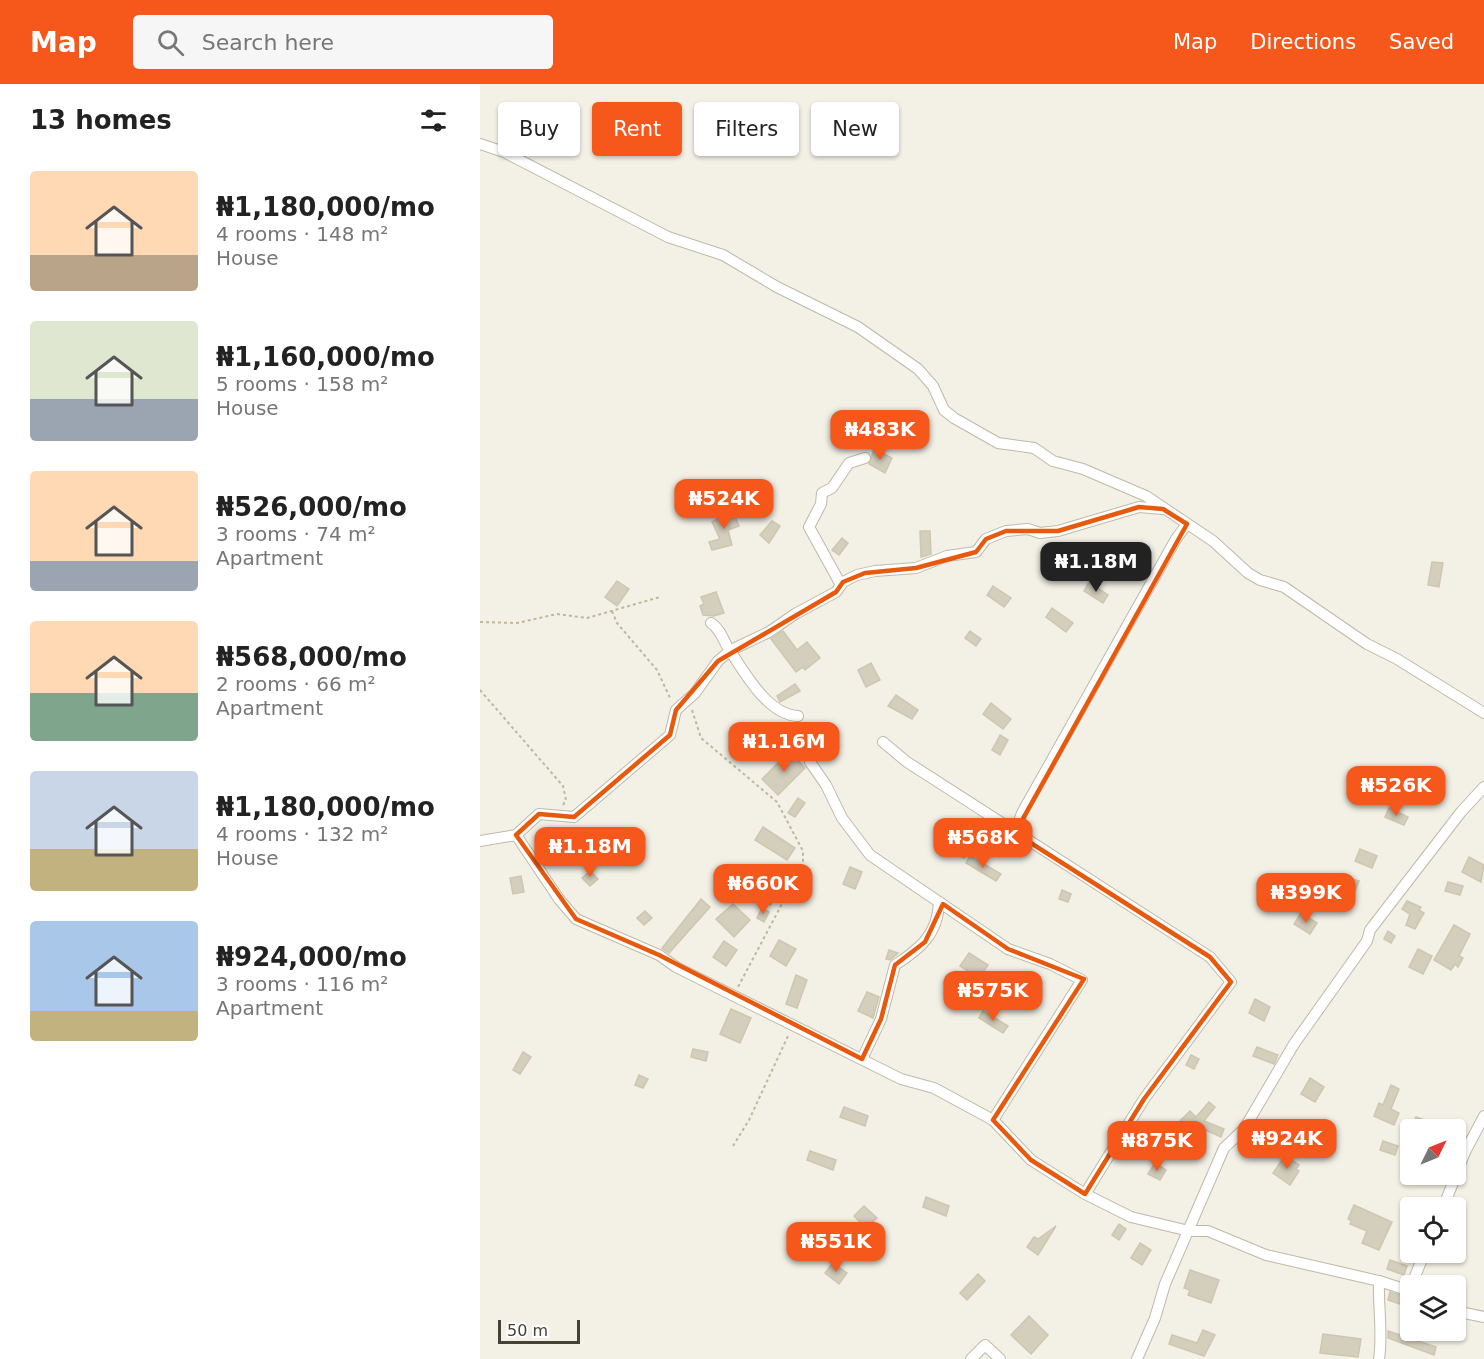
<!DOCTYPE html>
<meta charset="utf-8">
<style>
:root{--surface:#fff;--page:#f6f6f6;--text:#222;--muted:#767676;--accent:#f6571a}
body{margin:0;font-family:"DejaVu Sans",sans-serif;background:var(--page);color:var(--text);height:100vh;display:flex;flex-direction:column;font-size:22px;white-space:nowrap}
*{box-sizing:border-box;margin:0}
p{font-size:20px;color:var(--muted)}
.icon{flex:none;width:33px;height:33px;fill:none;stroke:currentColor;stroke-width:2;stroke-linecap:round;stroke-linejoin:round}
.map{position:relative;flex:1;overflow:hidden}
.sheet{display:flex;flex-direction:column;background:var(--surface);width:480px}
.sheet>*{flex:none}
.hud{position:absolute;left:18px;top:18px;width:570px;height:54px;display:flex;gap:12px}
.needle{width:39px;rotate:47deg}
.controls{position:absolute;left:920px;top:1035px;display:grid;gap:12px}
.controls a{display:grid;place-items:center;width:66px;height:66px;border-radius:6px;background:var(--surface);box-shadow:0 2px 4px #0004;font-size:30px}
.scale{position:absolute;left:18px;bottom:15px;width:82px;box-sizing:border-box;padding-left:6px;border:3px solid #454135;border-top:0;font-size:16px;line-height:21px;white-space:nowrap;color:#454135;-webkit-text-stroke:4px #fff;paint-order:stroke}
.price{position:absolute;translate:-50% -51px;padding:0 14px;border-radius:12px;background:var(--accent);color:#fff;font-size:20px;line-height:39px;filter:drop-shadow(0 2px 3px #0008)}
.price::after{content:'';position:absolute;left:50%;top:36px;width:18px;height:14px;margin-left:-9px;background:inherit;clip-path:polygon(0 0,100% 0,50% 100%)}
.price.active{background:#222;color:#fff}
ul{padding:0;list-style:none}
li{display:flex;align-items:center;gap:18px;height:150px;padding:0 30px}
li span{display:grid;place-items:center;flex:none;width:168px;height:120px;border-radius:6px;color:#555}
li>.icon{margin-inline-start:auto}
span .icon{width:72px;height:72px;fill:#fffc;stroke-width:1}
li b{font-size:26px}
h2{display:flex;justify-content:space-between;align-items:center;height:72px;padding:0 30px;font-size:26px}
.chip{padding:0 21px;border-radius:6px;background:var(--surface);box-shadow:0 2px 4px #0004;font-size:21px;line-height:54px}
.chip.active{background:var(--accent);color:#fff}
header{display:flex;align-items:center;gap:36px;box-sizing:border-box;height:84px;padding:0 30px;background:var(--accent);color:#fff}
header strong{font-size:28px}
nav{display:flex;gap:33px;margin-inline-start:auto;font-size:21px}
.search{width:420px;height:54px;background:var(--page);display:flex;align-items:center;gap:15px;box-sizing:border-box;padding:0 21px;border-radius:6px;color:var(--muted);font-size:22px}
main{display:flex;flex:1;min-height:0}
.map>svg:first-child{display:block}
</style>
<header>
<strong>Map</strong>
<div class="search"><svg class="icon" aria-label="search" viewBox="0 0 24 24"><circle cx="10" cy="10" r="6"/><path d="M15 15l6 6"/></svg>Search here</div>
<nav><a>Map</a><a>Directions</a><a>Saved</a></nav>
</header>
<main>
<section class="sheet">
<h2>13 homes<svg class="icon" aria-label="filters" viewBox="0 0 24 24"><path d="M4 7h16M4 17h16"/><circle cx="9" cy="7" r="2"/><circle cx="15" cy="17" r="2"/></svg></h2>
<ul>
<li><span style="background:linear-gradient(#ffd9b3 70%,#b9a48a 0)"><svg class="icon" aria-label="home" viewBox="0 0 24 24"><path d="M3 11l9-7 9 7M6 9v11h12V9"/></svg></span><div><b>₦1,180,000/mo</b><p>4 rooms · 148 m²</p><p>House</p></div></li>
<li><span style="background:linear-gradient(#dfe7d0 65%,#9aa5b1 0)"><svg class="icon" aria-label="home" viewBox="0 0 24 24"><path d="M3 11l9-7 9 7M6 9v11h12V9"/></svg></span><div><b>₦1,160,000/mo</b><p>5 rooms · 158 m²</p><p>House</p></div></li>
<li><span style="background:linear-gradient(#ffd9b3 75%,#9aa5b1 0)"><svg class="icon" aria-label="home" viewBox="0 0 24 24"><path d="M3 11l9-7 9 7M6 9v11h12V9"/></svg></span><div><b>₦526,000/mo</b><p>3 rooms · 74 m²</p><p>Apartment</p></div></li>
<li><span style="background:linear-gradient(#ffd9b3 60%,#7fa58c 0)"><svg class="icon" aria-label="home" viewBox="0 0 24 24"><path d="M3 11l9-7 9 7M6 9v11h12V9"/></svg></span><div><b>₦568,000/mo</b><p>2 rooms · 66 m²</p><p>Apartment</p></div></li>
<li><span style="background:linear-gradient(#c9d6e8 65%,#c2b280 0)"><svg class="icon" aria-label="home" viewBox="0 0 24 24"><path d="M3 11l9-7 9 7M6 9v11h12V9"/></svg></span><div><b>₦1,180,000/mo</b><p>4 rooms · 132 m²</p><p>House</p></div></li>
<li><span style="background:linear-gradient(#a9c7e8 75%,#c2b280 0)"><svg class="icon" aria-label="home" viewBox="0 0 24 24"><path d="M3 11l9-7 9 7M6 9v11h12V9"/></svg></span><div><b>₦924,000/mo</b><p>3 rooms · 116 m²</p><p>Apartment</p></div></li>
</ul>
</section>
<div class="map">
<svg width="1004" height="1275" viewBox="0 0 1004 1275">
<rect width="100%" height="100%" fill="#f3f0e6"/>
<!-- building -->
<g fill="#d4cebc" stroke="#cfc6af" stroke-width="1.5">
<path d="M 394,365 L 412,374 L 405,389 L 389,380 Z"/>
<path d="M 249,428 L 253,428 L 259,442 L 248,446 L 252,461 L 232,466 L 229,458 L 240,455 L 232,438 Z"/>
<path d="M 292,437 L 300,442 L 289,459 L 280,451 Z"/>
<path d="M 440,447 L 450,447 L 451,470 L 445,472 L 441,473 Z"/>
<path d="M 362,454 L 368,459 L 359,471 L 352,466 Z"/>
<path d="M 952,478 L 963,479 L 959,503 L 948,501 Z"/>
<path d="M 137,497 L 149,505 L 137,522 L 125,513 Z"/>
<path d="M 609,498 L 628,511 L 623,519 L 604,507 Z"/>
<path d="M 513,502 L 531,514 L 524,523 L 507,511 Z"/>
<path d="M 236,508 L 244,529 L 234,532 L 223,531 L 220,522 L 224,520 L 221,513 Z"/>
<path d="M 572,524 L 593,539 L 586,548 L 566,533 Z"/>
<path d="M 303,547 L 317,566 L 327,558 L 340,574 L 325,586 L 323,583 L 316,588 L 291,555 Z"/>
<path d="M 490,547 L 501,555 L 496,562 L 485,554 Z"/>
<path d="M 391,579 L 400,596 L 386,603 L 378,586 Z"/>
<path d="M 315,600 L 320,607 L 300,618 L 297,612 Z"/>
<path d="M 416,611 L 438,626 L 432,635 L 408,622 Z"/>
<path d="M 511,619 L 531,635 L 523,645 L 503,630 Z"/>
<path d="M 520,651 L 528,656 L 520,671 L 512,666 Z"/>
<path d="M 310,667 L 325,684 L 298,711 L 282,695 Z"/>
<path d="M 318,714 L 325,719 L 315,733 L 308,729 Z"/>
<path d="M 909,724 L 928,733 L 924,741 L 905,733 Z"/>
<path d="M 283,743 L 315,764 L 307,776 L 275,756 Z"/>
<path d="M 474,747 L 490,753 L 488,757 L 493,760 L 484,774 L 465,762 Z"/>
<path d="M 880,765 L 897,772 L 892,784 L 875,777 Z"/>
<path d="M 490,772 L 521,790 L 516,797 L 486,779 Z"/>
<path d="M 989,773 L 1004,781 L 1001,798 L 982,788 Z"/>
<path d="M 370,783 L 382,788 L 375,805 L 363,800 Z"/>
<path d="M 110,787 L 118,795 L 110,802 L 102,794 Z"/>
<path d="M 854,790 L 879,797 L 872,814 L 862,810 L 865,804 L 851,798 Z"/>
<path d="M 41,792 L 44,808 L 33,810 L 30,794 Z"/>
<path d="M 968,798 L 983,802 L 980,811 L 965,807 Z"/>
<path d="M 279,804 L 295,814 L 290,821 L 275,811 Z"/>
<path d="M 582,806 L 591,810 L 588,818 L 579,815 Z"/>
<path d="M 221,815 L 230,823 L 189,869 L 182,864 Z"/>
<path d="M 927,817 L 941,823 L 939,826 L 944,829 L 935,845 L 926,841 L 930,830 L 922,825 Z"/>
<path d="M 253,820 L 270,836 L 254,853 L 236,835 Z"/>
<path d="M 282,824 L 289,828 L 284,838 L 277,834 Z"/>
<path d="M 165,827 L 172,834 L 164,841 L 157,834 Z"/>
<path d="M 821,829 L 837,839 L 830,850 L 814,840 Z"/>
<path d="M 974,841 L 990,850 L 979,872 L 983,874 L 978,883 L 975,880 L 971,886 L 954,876 Z"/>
<path d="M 908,847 L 915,852 L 911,859 L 904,855 Z"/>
<path d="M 299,856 L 316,865 L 306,882 L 290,872 Z"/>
<path d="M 244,857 L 257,866 L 246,882 L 233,873 Z"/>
<path d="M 938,865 L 952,872 L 943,890 L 929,883 Z"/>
<path d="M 409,866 L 418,869 L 410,876 L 406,875 Z"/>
<path d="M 489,869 L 508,881 L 499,894 L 480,882 Z"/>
<path d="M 316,891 L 327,896 L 317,924 L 306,920 Z"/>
<path d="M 540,891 L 557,901 L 548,916 L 542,912 L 539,916 L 528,909 Z"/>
<path d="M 387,908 L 399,913 L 393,934 L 378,927 Z"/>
<path d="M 775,915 L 790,923 L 784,937 L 769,929 Z"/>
<path d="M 251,925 L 271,934 L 260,959 L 240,950 Z"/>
<path d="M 503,927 L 528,942 L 523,949 L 499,934 Z"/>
<path d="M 777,963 L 798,971 L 794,980 L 773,972 Z"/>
<path d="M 213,965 L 228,968 L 226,977 L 211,973 Z"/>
<path d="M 43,968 L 51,973 L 40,990 L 33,986 Z"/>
<path d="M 711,971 L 719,975 L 714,985 L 706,981 Z"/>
<path d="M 159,991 L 168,995 L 163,1004 L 155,1001 Z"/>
<path d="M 830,994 L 844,1003 L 835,1018 L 821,1010 Z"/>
<path d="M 911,1001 L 919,1005 L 911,1025 L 919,1029 L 914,1041 L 894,1032 L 899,1019 L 903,1021 Z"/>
<path d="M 729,1018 L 735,1023 L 724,1037 L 744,1045 L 741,1053 L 721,1044 L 702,1071 L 687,1061 L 695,1042 L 710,1027 L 716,1033 Z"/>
<path d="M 364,1023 L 388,1032 L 385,1042 L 360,1033 Z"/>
<path d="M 936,1033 L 945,1036 L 943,1046 L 932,1046 Z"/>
<path d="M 903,1057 L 918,1062 L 915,1071 L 900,1066 Z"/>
<path d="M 330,1067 L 356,1076 L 353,1086 L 327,1076 Z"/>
<path d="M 805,1072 L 819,1081 L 816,1085 L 819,1087 L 810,1101 L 793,1089 Z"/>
<path d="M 675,1079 L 686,1086 L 680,1096 L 668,1090 Z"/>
<path d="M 446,1113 L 469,1122 L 466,1132 L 443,1123 Z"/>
<path d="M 874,1121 L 912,1138 L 899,1166 L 882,1159 L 887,1147 L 870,1140 L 872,1137 L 868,1135 Z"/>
<path d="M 384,1122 L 397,1134 L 386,1144 L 374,1132 Z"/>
<path d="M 639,1140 L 646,1145 L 639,1156 L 632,1151 Z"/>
<path d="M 576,1142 L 558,1171 L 547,1163 L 554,1153 L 558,1155 Z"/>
<path d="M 660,1159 L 671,1166 L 662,1181 L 651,1174 Z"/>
<path d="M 910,1176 L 927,1182 L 924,1191 L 907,1185 Z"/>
<path d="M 353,1179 L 367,1189 L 359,1200 L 345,1189 Z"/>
<path d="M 710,1186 L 739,1196 L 731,1219 L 708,1211 L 710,1206 L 704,1204 Z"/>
<path d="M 498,1190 L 505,1197 L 487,1216 L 480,1209 Z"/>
<path d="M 910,1208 L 929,1214 L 926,1222 L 908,1216 Z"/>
<path d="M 549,1232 L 568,1251 L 551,1270 L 531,1251 Z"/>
<path d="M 723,1246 L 735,1251 L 724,1272 L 689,1260 L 692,1251 L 717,1259 Z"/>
<path d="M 908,1247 L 956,1263 L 954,1271 L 908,1254 Z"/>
<path d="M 843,1250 L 881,1255 L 878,1273 L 840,1269 Z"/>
</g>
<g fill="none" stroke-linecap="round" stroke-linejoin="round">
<!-- street casing -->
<g stroke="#beb9a9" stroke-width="12">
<g id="street">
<path d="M 0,60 L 24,68 L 188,153 L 243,171 L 297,203 L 378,243 L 438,285 L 453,302 L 464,326 L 474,334 L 518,359 L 554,364 L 573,377 L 603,385 L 666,412 L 733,457 L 768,489 L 780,496 L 804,503 L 887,560 L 917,575 L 1004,629"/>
<path d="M 361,501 L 329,443 L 341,420 L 342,409 L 352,404 L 369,379 L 385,374"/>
<path d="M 231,539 C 240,545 242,553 247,562 C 263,586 287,631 318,632"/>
<path d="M 403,658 L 427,678 L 730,873 L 751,898 L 664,1015 L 605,1110"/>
<path d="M 327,662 L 330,678 L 346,701 L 362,734 L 390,771 L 528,865 L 570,880 L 602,896 L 513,1036"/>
<path d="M 535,749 L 542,729 L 696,455 L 707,440"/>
<path d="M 36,751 L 59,730 L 94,733 L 190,651 L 196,626 L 215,609 L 238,577 L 251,566 L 289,548 L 315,530 L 356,508 L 363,498 L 377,491 L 395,487 L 436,484 L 467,472 L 496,468 L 506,455 L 526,447 L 548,445 L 560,449 L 578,447 L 659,423 L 683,425"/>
<path d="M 0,757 L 36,751 L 79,815 L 96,835 L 179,871 L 196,883 L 421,995 L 454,1004 L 513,1036 L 551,1076 L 605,1110 L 651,1133 L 709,1147 L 728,1147 L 786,1171 L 899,1197 L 930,1207"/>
<path d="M 382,975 L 401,935 L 415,881 C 440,865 458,850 459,818"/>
<path d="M 963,1124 L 985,1068 L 1004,1032"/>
<path d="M 931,1202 L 945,1168"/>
<path d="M 975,1227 L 1004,1233"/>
<path d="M 491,1275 L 505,1261 L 520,1275"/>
<path d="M 657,1275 L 675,1234 L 685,1200 L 744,1064 L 764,1045 L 814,960 L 887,857 L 890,846 L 981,728 L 1004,703"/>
<path d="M 899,1275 C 903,1249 898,1224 899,1197"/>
</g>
</g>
<!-- path -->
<g stroke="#bfb79a" stroke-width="2" stroke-dasharray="3 3" stroke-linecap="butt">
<path d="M 132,527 L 137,539 L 177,586 L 191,616"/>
<path d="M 0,538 L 37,539 L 77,530 L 107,534 L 180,513"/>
<path d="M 0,606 L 83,702 L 86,716 L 83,721"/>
<path d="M 212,626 L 221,654 L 297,718 L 323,767 L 323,796 L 304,816 L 258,903"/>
<path d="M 253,1062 L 269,1036 L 308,952"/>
</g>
<!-- street -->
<use href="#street" stroke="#fff" stroke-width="10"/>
</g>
<!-- marked area -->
<path fill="none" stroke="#e8590c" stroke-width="4.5" stroke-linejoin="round" d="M 659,423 L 683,425 L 707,440 L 535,749 L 730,873 L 751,898 L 664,1015 L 605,1110 L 551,1076 L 513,1036 L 604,895 L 528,865 L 463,820 L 445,858 L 415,881 L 401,935 L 382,975 L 179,871 L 96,835 L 36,751 L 59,730 L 94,733 L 190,651 L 196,626 L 238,577 L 356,508 L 363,498 L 385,489 L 436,484 L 496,468 L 506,455 L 526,447 L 578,447 Z"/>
</svg>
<div class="controls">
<a><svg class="needle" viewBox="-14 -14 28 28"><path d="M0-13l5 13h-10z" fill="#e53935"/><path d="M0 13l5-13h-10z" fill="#767676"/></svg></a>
<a><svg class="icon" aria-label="locate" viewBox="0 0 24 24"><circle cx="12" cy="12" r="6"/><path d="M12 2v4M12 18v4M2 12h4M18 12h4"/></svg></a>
<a><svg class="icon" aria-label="layers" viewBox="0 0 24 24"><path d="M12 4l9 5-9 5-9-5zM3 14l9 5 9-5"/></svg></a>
</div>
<div class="scale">50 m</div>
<b class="price" style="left:400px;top:377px">₦483K</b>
<b class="price" style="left:244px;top:446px">₦524K</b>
<b class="price active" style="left:616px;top:509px">₦1.18M</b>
<b class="price" style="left:304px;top:689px">₦1.16M</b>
<b class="price" style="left:916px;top:733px">₦526K</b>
<b class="price" style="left:503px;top:785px">₦568K</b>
<b class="price" style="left:110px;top:794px">₦1.18M</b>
<b class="price" style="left:283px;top:831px">₦660K</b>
<b class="price" style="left:826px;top:840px">₦399K</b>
<b class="price" style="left:513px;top:938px">₦575K</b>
<b class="price" style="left:807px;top:1086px">₦924K</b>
<b class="price" style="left:677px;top:1088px">₦875K</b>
<b class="price" style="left:356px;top:1189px">₦551K</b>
<div class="hud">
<a class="chip">Buy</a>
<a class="chip active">Rent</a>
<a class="chip">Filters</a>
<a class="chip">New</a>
</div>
</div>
</main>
